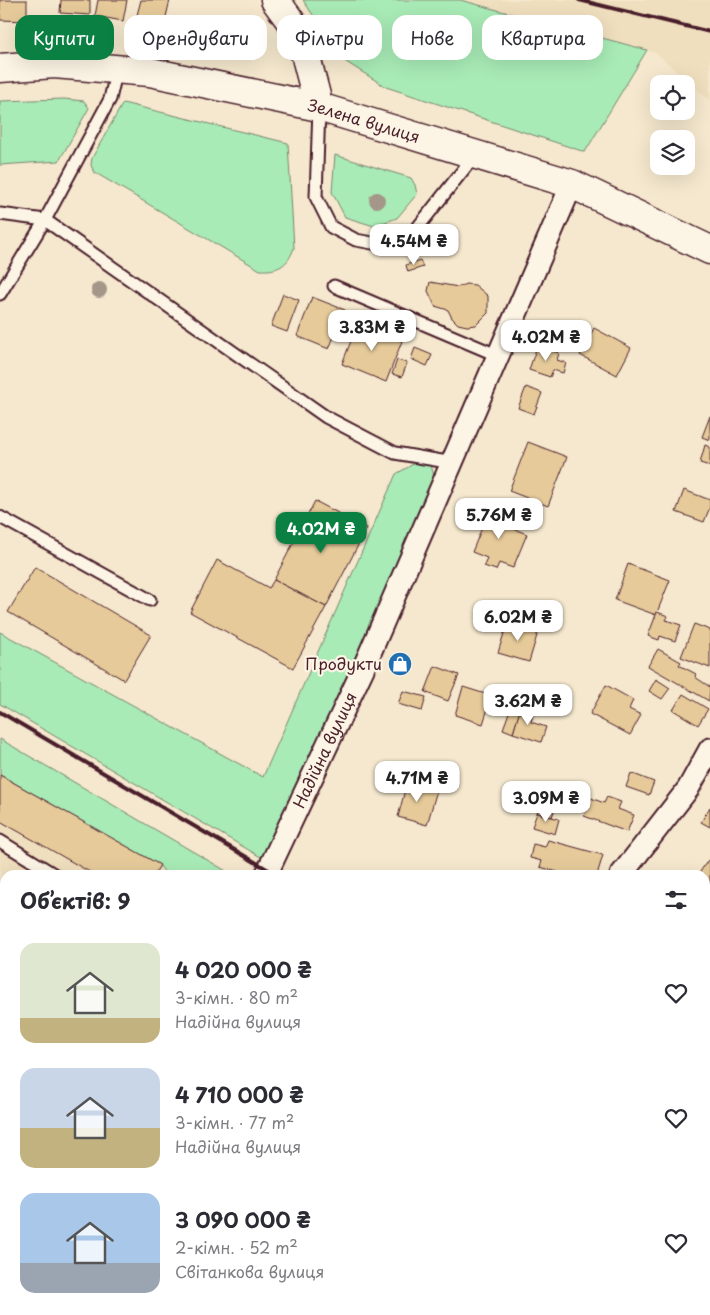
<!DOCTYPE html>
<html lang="uk">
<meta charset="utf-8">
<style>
:root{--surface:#fff;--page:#f7f7f7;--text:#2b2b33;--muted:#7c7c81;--accent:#0b8043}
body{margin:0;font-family:"Playpen Sans",sans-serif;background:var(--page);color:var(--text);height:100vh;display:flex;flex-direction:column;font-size:19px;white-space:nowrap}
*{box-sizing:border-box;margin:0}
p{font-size:16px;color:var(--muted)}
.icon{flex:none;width:28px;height:28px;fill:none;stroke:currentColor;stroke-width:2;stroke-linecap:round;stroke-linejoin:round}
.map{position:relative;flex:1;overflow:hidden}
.details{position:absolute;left:0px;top:870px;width:710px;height:445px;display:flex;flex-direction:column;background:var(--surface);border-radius:15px 15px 0 0;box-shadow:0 5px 20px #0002}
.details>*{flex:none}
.guide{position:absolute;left:15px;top:15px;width:680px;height:45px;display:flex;gap:10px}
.buttons{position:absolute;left:650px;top:75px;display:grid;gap:10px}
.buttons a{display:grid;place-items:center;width:45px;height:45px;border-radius:10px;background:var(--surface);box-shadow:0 5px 20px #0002;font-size:25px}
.price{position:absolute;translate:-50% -42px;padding:0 11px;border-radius:10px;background:#fff;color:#222;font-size:16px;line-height:32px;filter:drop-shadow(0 1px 2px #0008)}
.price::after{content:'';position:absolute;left:50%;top:30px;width:15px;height:11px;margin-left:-8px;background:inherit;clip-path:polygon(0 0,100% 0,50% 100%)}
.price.selected{background:var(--accent);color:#fff}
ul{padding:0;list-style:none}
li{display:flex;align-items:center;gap:15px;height:125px;padding:0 20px}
li span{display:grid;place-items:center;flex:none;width:140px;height:100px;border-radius:15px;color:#555}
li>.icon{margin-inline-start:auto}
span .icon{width:60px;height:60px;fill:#fffc;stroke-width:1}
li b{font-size:21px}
h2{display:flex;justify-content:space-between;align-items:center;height:60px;padding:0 20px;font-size:21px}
.tag{padding:0 18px;border-radius:15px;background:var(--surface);box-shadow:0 5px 20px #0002;font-size:18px;line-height:45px}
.tag.selected{background:var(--accent);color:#fff}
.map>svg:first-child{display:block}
</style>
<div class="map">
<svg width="710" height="1315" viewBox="0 0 710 1315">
<rect width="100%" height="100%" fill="#f5e8ce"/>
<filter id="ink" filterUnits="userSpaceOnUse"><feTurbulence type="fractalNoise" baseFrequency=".02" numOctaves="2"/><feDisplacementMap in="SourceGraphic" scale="10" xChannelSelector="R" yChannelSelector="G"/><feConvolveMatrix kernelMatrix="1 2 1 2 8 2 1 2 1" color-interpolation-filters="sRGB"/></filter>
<g filter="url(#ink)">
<!-- built -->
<g fill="#f0dfbe">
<path d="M 460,0 L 710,0 L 710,101 L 656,53 Z"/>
<path d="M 0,775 L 160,865 L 167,875 L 5,875 L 5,1149 L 0,1143 Z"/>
</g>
<!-- green -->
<g fill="#a8ebb6" stroke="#798570">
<path d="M 303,0 L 460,0 L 647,50 L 585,152 L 386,87 L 343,60 Z"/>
<path d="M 64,99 L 84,101 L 89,108 L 59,161 L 0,165 L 0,101 Z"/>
<path d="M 123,103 L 288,143 L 294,248 C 288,265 279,271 260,270 L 94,172 L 91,165 L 92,158 Z"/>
<path d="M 335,155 L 411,178 L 415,185 L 417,194 L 397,218 L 374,226 L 345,217 L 332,192 Z"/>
<path d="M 417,462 L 431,465 L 435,480 L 264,859 L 0,704 L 0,632 L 263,777 L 396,474 Z"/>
<path d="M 0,739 L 233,875 L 167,875 L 159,865 L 0,775 Z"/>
<path d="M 15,1310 L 69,1310 L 67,1315 L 12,1315 Z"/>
</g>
<!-- building -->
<g fill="#e6ca9a" stroke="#4a1f2b">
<path d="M 0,0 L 27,0 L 27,21 L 0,20 Z"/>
<path d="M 61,0 L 90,0 L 90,15 L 60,13 Z"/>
<path d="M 98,0 L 127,0 L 123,21 L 95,16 Z"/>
<path d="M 141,0 L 170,0 L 164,25 L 136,19 Z"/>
<path d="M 420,260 L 423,267 L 408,272 L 406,265 Z"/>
<path d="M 430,282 L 458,287 L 466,284 L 475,285 L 488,296 L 488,313 L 476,325 L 467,326 L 458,324 L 452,318 L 448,310 L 435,306 L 428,291 Z"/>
<path d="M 283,294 L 299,300 L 287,332 L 271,326 Z"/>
<path d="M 312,297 L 345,310 L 329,349 L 297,336 Z"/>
<path d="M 358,323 L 402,341 L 386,382 L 342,364 Z"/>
<path d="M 594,328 L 631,348 L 617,375 L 580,355 Z"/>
<path d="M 537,346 L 559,353 L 557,360 L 566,363 L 563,373 L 553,370 L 550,377 L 529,370 Z"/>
<path d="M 415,348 L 432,355 L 427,366 L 411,359 Z"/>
<path d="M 397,360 L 407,363 L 402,377 L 392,374 Z"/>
<path d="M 526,387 L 542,393 L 534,414 L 518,408 Z"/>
<path d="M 710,416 L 710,440 L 702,437 Z"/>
<path d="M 528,442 L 567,457 L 548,506 L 509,491 Z"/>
<path d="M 705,445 L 710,447 L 710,466 L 700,463 Z"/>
<path d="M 684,490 L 710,500 L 710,507 L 704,522 L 676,512 Z"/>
<path d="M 315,501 L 367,528 L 326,607 L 274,580 Z"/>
<path d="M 490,508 L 518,519 L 514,529 L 527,534 L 513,568 L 499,563 L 496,570 L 484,566 L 487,558 L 472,552 Z"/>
<path d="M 217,560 L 269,588 L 274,580 L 326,607 L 293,668 L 190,612 Z"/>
<path d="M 628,564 L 670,580 L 656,615 L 615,600 Z"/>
<path d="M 35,567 L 151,635 L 124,680 L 8,612 Z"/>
<path d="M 657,612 L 668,616 L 666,620 L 681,625 L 675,641 L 660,636 L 659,640 L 648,636 Z"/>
<path d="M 507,623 L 538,632 L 529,662 L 498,653 Z"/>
<path d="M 694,624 L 710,630 L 710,668 L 681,657 Z"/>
<path d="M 658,649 L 681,662 L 679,665 L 696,674 L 695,677 L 710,687 L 709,701 L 648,666 Z"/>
<path d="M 398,657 L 406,661 L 402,671 L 393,667 Z"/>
<path d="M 435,666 L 459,675 L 448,701 L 425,692 Z"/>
<path d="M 656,679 L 670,688 L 662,699 L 649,691 Z"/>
<path d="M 606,685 L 633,700 L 629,709 L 641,715 L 630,735 L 590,714 Z"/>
<path d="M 463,687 L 492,696 L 483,724 L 455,715 Z"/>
<path d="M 403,691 L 426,697 L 422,711 L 398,704 Z"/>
<path d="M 683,694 L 708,709 L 698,725 L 673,710 Z"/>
<path d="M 521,706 L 534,710 L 531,722 L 546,727 L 541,742 L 513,733 Z"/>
<path d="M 511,707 L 520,710 L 513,733 L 503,729 Z"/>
<path d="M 631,773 L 654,782 L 649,795 L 626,787 Z"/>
<path d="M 0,775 L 160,865 L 154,875 L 95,875 L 0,821 Z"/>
<path d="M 407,782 L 437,790 L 427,825 L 398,817 Z"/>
<path d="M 544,790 L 559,795 L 552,817 L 537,813 Z"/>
<path d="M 607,797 L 621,802 L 618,809 L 634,815 L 627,832 L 584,816 L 591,798 L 604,803 Z"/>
<path d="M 710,807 L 710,827 L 701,822 Z"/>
<path d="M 537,813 L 559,819 L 555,834 L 532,827 Z"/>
<path d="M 548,840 L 603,855 L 597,875 L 568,875 L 540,867 L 542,861 L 530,858 L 533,844 L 545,847 Z"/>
<path d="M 708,860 L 710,861 L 710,900 L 705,896 L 705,875 L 698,875 Z"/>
<path d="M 0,1206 L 5,1208 L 0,1222 Z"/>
<path d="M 308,1310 L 331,1310 L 329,1315 L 306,1315 Z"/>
<path d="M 449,1310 L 454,1310 L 462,1315 L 446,1315 Z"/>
</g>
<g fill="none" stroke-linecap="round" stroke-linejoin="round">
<!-- lane casing -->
<g stroke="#4a1f2b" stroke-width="15">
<g id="lane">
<path d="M 319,107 L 316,197 L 331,227 L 356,240 L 383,245 L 415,231 L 475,155"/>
<path d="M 0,214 L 45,220 L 326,417 L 395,453 L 453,463"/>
<path d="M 334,286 L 499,356"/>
<path d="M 0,294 L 45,220 L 110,99 L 117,69"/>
<path d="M 0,517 L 150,600"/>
<path d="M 0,841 L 55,875"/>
<path d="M 0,1050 L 5,1058"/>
<path d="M 0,1294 L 5,1284"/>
</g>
</g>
<!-- street casing -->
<g stroke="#4a1f2b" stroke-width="25">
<g id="street">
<path id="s1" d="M 266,875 L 363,669 L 572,184"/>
<path d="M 621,875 L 688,789 L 710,749"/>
<path d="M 84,1315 L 86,1310"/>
<path d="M 365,1315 L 367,1310"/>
</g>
</g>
<!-- secondary casing -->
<g stroke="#4a1f2b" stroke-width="31">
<path id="secondary" d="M 275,0 L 300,34 L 319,107"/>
</g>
<!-- primary casing -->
<g stroke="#4a1f2b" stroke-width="31">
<g id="primary">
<path id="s2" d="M 0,68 L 54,64 L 150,72 L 319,107 L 572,184 L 710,250"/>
</g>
</g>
<!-- lane -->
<use href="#lane" stroke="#fcf5e5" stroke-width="11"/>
<!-- street -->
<use href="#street" stroke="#fcf5e5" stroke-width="21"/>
<!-- secondary -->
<use href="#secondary" stroke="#fcf5e5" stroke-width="28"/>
<!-- primary -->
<use href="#primary" stroke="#fcf5e5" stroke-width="28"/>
<!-- rail -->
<g stroke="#4a1f2b" stroke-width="4">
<path d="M 579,0 L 710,32"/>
<path d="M 0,712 L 277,875"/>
<path d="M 705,1124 L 710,1127"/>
</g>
</g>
<!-- trees -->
<g fill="#a49688">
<circle cx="377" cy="200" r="8"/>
<circle cx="99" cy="290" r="8"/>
</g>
</g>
<!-- icons -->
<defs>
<g id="shop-disc" transform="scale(1.25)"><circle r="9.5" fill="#1f6fb2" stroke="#fcf5e5"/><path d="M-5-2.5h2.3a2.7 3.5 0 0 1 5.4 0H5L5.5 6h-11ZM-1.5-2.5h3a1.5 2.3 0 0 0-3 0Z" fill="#fff"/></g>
</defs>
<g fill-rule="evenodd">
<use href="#shop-disc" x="400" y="664"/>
</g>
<g text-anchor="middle" stroke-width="4.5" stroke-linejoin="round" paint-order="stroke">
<!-- street labels -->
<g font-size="16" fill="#4a1f2b" stroke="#fcf5e5">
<text dy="6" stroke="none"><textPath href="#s2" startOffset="370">Зелена вулиця</textPath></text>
<text dy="6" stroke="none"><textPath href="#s1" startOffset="138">Надійна вулиця</textPath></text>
</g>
<!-- poi labels -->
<g font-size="16" fill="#4a1f2b" stroke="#fcf5e5" text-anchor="end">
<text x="382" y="670">Продукти</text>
</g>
</g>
</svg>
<div class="buttons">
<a><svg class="icon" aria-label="locate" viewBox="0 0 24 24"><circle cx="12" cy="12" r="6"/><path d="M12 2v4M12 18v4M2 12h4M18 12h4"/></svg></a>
<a><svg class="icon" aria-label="layers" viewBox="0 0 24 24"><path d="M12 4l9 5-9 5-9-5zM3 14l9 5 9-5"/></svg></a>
</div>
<b class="price" style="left:414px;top:266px">4.54M ₴</b>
<b class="price" style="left:372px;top:352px">3.83M ₴</b>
<b class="price" style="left:546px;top:362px">4.02M ₴</b>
<b class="price" style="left:499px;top:540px">5.76M ₴</b>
<b class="price selected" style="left:321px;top:554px">4.02M ₴</b>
<b class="price" style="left:518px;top:642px">6.02M ₴</b>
<b class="price" style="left:528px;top:726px">3.62M ₴</b>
<b class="price" style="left:417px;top:803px">4.71M ₴</b>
<b class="price" style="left:546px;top:823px">3.09M ₴</b>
<div class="guide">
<a class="tag selected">Купити</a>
<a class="tag">Орендувати</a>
<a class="tag">Фільтри</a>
<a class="tag">Нове</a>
<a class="tag">Квартира</a>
</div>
<section class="details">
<h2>Об’єктів: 9<svg class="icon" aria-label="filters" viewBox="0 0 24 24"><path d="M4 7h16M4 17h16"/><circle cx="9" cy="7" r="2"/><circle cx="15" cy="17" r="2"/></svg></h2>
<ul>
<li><span style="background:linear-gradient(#dfe7d0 75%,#c2b280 0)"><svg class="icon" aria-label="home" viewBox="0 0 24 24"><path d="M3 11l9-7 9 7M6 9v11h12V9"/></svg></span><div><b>4 020 000 ₴</b><p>3-кімн. · 80 m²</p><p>Надійна вулиця</p></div><svg class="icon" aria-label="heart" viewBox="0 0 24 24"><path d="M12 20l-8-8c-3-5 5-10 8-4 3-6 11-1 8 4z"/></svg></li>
<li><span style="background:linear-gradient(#c9d6e8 60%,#c2b280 0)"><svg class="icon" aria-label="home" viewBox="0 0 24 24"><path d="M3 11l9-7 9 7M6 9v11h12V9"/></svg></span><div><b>4 710 000 ₴</b><p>3-кімн. · 77 m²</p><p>Надійна вулиця</p></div><svg class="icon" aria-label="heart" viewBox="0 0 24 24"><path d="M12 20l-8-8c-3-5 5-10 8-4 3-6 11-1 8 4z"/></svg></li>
<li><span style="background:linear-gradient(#a9c7e8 70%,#9aa5b1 0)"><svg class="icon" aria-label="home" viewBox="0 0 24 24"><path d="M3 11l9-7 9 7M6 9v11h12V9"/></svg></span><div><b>3 090 000 ₴</b><p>2-кімн. · 52 m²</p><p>Світанкова вулиця</p></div><svg class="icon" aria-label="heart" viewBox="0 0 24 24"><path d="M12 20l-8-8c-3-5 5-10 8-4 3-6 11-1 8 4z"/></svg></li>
</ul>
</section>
</div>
